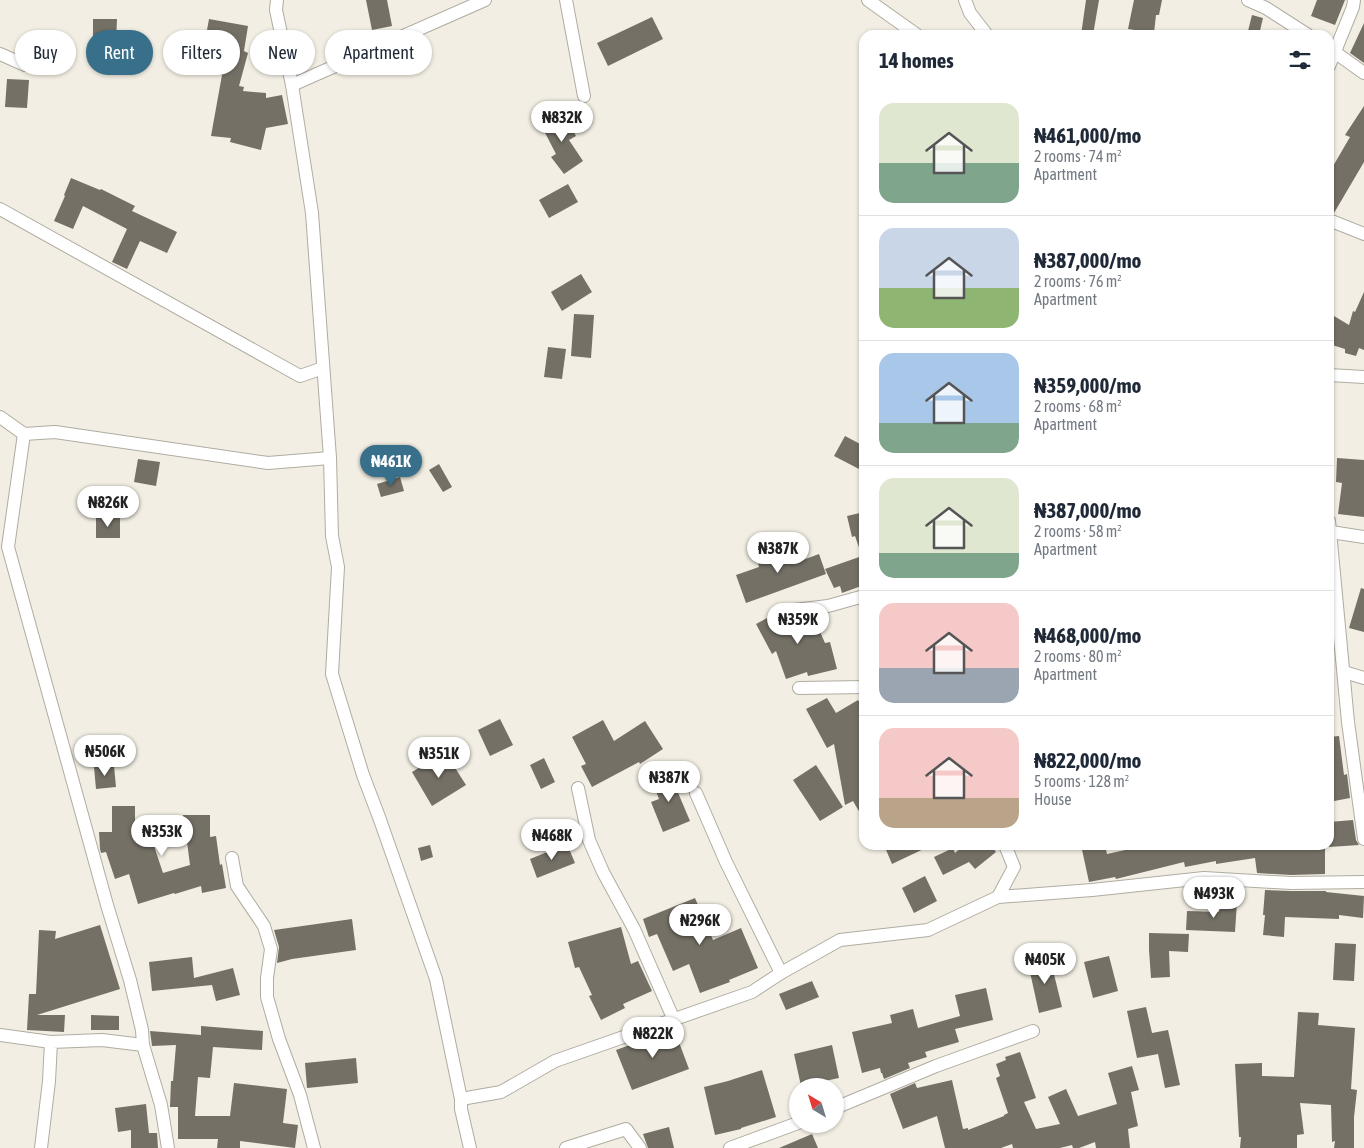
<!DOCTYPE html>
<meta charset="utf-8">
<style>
:root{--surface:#fff;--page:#f6f6f7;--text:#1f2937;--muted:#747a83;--line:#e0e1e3;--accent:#386f8a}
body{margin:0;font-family:"Asap Condensed",sans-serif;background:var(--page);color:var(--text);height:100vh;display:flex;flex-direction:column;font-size:19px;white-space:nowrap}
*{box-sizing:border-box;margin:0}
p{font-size:16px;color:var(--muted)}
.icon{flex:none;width:28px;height:28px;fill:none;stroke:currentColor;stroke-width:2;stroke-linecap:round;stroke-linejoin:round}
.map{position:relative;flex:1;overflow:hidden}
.details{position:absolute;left:859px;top:30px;width:475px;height:820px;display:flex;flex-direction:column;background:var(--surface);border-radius:15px;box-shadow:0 1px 4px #0004}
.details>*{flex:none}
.guide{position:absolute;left:15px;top:30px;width:475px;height:45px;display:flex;gap:10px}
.needle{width:32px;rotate:322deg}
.tools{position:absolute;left:789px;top:1078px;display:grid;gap:10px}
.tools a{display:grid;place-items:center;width:55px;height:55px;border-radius:50%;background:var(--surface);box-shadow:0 1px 4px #0004;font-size:25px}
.price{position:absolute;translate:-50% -42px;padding:0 11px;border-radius:18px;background:#fff;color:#222;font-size:16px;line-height:32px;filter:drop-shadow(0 1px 2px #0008)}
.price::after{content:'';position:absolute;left:50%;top:30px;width:15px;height:11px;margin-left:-8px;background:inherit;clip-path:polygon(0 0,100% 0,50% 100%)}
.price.active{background:var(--accent);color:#fff}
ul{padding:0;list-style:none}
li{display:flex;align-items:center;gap:15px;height:125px;padding:0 20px}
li+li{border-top:1px solid var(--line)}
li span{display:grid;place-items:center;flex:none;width:140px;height:100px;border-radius:15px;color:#555}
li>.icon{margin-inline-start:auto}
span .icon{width:60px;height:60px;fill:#fffc;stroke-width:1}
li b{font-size:21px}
h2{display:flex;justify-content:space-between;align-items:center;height:60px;padding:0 20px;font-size:21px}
.tag{padding:0 18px;border-radius:22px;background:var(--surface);box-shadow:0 1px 4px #0004;font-size:18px;line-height:45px}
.tag.active{background:var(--accent);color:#fff}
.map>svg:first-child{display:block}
</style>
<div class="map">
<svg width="1364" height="1148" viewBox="0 0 1364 1148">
<rect width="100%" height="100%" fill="#f2eee3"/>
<!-- building -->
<g fill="#747066">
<path d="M 366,0 L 387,0 L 392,26 L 372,30 Z"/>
<path d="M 1086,0 L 1099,0 L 1093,35 L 1081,35 Z"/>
<path d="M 1134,0 L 1162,0 L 1159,15 L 1156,15 L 1154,33 L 1128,29 Z"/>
<path d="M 1317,0 L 1345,0 L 1335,25 L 1311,16 Z"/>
<path d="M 1252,15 L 1263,18 L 1259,35 L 1247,35 Z"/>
<path d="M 652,17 L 663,39 L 608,66 L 597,43 Z"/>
<path d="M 93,19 L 117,19 L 116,43 L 93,42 Z"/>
<path d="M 209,19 L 248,26 L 244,51 L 248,53 L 239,86 L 244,87 L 243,91 L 266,93 L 266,98 L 282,95 L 288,124 L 266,128 L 261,150 L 230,142 L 231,138 L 211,136 L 222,75 L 210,71 L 222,33 L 207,30 Z"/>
<path d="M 1364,23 L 1364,63 L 1350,53 Z"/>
<path d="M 7,79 L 29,80 L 27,108 L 5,107 Z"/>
<path d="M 1364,106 L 1364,162 L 1334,213 L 1329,212 L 1329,173 L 1350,137 L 1345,135 Z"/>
<path d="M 564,114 L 576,136 L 569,140 L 583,161 L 564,174 L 551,157 L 556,154 L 541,125 Z"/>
<path d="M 71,178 L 100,190 L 101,189 L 135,206 L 132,211 L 177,232 L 167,253 L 140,241 L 127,269 L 112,262 L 127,229 L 83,206 L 73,229 L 54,221 L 65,196 L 64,195 Z"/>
<path d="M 568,184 L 578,202 L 549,218 L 539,200 Z"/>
<path d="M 581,274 L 592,292 L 562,311 L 551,292 Z"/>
<path d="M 1364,292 L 1364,350 L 1359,348 L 1356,356 L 1345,353 L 1345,349 L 1329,344 L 1329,313 L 1349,325 L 1353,311 L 1355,312 Z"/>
<path d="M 574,314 L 594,315 L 591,358 L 571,356 Z"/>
<path d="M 548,347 L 566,349 L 562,379 L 544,377 Z"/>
<path d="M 845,436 L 864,446 L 864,460 L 859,469 L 834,456 Z"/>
<path d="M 1337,458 L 1364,460 L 1364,517 L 1338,514 L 1342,483 L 1336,482 Z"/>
<path d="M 138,459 L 160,462 L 156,486 L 134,482 Z"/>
<path d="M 439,464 L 452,487 L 443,492 L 429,470 Z"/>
<path d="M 400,477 L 404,491 L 381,497 L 377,484 Z"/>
<path d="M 864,512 L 864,585 L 842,593 L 840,586 L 834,588 L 825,569 L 862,556 L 855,536 L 852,537 L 847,516 Z"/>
<path d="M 120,517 L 120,538 L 96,538 L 96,518 Z"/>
<path d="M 788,546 L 792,564 L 819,554 L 826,574 L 746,603 L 736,575 L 759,567 L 756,554 Z"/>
<path d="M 1361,588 L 1364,589 L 1364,632 L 1349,628 Z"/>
<path d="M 778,612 L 780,616 L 786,619 L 813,616 L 825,643 L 830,642 L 837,669 L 808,676 L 807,672 L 786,679 L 776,651 L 772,654 L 756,624 Z"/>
<path d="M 827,698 L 836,713 L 858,700 L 864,709 L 864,739 L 859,742 L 864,771 L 864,820 L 853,801 L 845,805 L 834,744 L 827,748 L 806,709 Z"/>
<path d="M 500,719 L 513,745 L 490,756 L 478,730 Z"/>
<path d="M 603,720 L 614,741 L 645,721 L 663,749 L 640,764 L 639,762 L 592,787 L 581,766 L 586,764 L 572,737 Z"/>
<path d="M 1339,736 L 1344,775 L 1347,774 L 1350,798 L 1329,802 L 1329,737 Z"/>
<path d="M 445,752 L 466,785 L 432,806 L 412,772 Z"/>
<path d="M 544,758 L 555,782 L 541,789 L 530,765 Z"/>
<path d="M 816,765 L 843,807 L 820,821 L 793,780 Z"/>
<path d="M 114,766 L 116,787 L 96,789 L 94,767 Z"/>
<path d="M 675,771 L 682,786 L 676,788 L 690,821 L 663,832 L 651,802 L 659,799 L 652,781 Z"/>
<path d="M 112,806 L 135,806 L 135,832 L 152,830 L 152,840 L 163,873 L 190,865 L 186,834 L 183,835 L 183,815 L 210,815 L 210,837 L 216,836 L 220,865 L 222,864 L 226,888 L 202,893 L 201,886 L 175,894 L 174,893 L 138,904 L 129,874 L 115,879 L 106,852 L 101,853 L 100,849 L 99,832 L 112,832 Z"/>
<path d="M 1353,820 L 1356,840 L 1359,845 L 1329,847 L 1329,822 Z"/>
<path d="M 567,844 L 575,863 L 537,878 L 530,859 Z"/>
<path d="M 430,845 L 433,857 L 421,861 L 418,848 Z"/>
<path d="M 884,845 L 932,845 L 892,864 Z"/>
<path d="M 964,845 L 991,845 L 996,852 L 975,869 L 969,862 L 943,875 L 934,857 L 953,848 L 955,853 Z"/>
<path d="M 1081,845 L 1105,845 L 1107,854 L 1148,845 L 1325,845 L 1325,874 L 1291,875 L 1257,873 L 1255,858 L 1216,864 L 1216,861 L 1185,867 L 1184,862 L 1116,879 L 1115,877 L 1089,882 Z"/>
<path d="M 925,876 L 937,901 L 914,913 L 902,888 Z"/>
<path d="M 1265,890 L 1291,891 L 1326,891 L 1326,892 L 1364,896 L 1363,918 L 1339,915 L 1339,919 L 1285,917 L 1284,937 L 1263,935 L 1265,915 L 1263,915 Z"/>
<path d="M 695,898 L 713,940 L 741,928 L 758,968 L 729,980 L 730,982 L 700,993 L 689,964 L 673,971 L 657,934 L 649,937 L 643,919 Z"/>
<path d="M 1220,902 L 1237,902 L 1235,932 L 1186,930 L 1187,911 L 1219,912 Z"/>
<path d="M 352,919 L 356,950 L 292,959 L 277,963 L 279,947 L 274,930 Z"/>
<path d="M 100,925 L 120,989 L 37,1015 L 65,1015 L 64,1032 L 27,1030 L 29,994 L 36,994 L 39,930 L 56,931 L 55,939 Z"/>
<path d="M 621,927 L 631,964 L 638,961 L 652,991 L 623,1004 L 625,1008 L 601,1020 L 589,996 L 592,995 L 579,967 L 575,968 L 568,942 Z"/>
<path d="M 1149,933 L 1189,934 L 1188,952 L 1169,951 L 1170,977 L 1151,978 L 1149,950 Z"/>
<path d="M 1335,943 L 1356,944 L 1354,981 L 1333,980 Z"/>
<path d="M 1109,956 L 1118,991 L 1093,998 L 1084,962 Z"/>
<path d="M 192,957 L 194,978 L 233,968 L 240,995 L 216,1001 L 212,985 L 152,991 L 149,962 Z"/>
<path d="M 1050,958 L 1062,1007 L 1039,1013 L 1028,963 Z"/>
<path d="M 812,981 L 819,997 L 786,1010 L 779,994 Z"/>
<path d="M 986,988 L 993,1020 L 955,1029 L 959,1042 L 925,1052 L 927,1057 L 908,1063 L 910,1068 L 884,1079 L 882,1073 L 881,1073 L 880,1068 L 862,1073 L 852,1032 L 892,1023 L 890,1015 L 913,1009 L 918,1028 L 960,1016 L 955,995 Z"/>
<path d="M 1146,1007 L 1152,1033 L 1168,1030 L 1180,1085 L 1165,1088 L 1158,1054 L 1137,1058 L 1127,1011 Z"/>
<path d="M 1298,1012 L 1319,1013 L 1318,1025 L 1355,1028 L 1351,1089 L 1357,1090 L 1354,1117 L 1354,1148 L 1334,1148 L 1335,1141 L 1332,1142 L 1331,1105 L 1300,1103 L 1304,1134 L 1297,1135 L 1297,1148 L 1240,1148 L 1241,1137 L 1239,1137 L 1235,1064 L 1262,1063 L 1262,1076 L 1294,1077 Z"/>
<path d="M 91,1015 L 119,1016 L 119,1030 L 91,1030 Z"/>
<path d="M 201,1026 L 263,1031 L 262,1050 L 213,1047 L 210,1078 L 198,1077 L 195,1116 L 230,1116 L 234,1083 L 287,1089 L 283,1123 L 298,1125 L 295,1148 L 240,1141 L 240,1148 L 217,1148 L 218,1139 L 178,1139 L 178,1107 L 170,1107 L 171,1081 L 173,1081 L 176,1045 L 152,1046 L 150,1031 L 201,1035 Z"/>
<path d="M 674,1029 L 689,1069 L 632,1090 L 616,1050 Z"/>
<path d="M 832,1045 L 839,1078 L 801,1086 L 794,1054 Z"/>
<path d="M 1020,1052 L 1036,1098 L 1024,1102 L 1036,1129 L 1060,1124 L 1048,1097 L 1066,1089 L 1078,1116 L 1117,1104 L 1108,1073 L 1132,1066 L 1139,1090 L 1131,1092 L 1138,1126 L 1128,1129 L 1130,1148 L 1096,1148 L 1095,1142 L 1079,1148 L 1073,1148 L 1072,1145 L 1060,1148 L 1013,1148 L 1012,1144 L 1001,1148 L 945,1148 L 937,1116 L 903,1129 L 890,1094 L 915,1083 L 917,1088 L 952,1080 L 963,1129 L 968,1128 L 968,1130 L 1004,1116 L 1004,1115 L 1008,1113 L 996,1078 L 1000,1076 L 996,1064 L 1006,1060 L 1005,1057 Z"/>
<path d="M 356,1058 L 358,1083 L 307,1088 L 305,1063 Z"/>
<path d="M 762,1070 L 776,1117 L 741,1128 L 741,1129 L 715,1135 L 704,1087 L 728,1081 Z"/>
<path d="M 146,1104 L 149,1133 L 157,1133 L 158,1148 L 131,1148 L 131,1130 L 118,1132 L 115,1108 Z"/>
<path d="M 669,1127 L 674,1148 L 648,1148 L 643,1134 Z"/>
<path d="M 812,1134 L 818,1148 L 779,1148 Z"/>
</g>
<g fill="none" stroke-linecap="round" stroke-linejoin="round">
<!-- minor casing -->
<g stroke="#b0aca2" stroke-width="14">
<g id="minor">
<path d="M 277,0 L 276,10 L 292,85 L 312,213 L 330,458 L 332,536 L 338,567 L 332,674 L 363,775 L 379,817 L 436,979 L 461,1099 L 461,1109 L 470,1148"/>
<path d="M 566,0 L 584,96"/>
<path d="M 868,0 L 917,35"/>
<path d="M 965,0 L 970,13 L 987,35"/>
<path d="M 1248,0 L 1266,8 L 1308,35"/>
<path d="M 1329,48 L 1364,73"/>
<path d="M 0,54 L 25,65"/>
<path d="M 1329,66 L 1353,7 L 1354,0"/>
<path d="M 292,85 L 485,0"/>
<path d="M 0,209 L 300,376 L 323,368"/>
<path d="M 1329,220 L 1364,234"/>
<path d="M 1329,375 L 1364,377"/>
<path d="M 0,417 L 24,434 L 55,432 L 268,463 L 330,458"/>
<path d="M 24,434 L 8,547 L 107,905 L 130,980 L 142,1030 L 143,1045 L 161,1105 L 168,1148"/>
<path d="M 1329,521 L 1348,722 L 1364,839"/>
<path d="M 1331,532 L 1364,537"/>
<path d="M 786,611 L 828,606 L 864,596"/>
<path d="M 1344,672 L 1364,678"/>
<path d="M 799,688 L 864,687"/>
<path d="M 578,788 L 589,840 L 603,872 L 634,929 L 674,1020"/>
<path d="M 696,793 L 726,862 L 781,973"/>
<path d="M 232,858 L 237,886 L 264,926 L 271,949 L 267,978 L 267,997 L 279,1039 L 300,1095 L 314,1148"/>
<path d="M 998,897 L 1092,890 L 1204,878 L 1291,883 L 1364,882"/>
<path d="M 0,1035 L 51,1042"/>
<path d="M 461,1099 L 501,1092 L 555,1061 L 752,992 L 781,973 L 840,940 L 928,930 L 998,897 L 1014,867 L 1005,845"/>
<path d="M 835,1108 L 936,1066 L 1033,1031"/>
<path d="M 41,1148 L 49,1081 L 51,1042 L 102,1040 L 143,1045"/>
<path d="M 566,1148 L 626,1129 L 640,1148"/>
<path d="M 730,1148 L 798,1123"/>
</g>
</g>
<!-- minor -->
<use href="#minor" stroke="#fff" stroke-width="12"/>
</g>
</svg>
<div class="tools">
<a><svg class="needle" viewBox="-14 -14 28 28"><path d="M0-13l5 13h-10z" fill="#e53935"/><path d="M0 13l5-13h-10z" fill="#747a83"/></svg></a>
</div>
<b class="price" style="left:562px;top:143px">₦832K</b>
<b class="price active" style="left:391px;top:487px">₦461K</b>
<b class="price" style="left:108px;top:528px">₦826K</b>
<b class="price" style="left:778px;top:574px">₦387K</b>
<b class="price" style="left:798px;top:645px">₦359K</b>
<b class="price" style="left:105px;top:777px">₦506K</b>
<b class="price" style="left:439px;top:779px">₦351K</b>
<b class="price" style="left:669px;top:803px">₦387K</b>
<b class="price" style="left:162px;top:857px">₦353K</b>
<b class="price" style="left:552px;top:861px">₦468K</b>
<b class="price" style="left:1214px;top:919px">₦493K</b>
<b class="price" style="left:700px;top:946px">₦296K</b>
<b class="price" style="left:1045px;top:985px">₦405K</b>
<b class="price" style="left:653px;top:1059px">₦822K</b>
<div class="guide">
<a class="tag">Buy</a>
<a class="tag active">Rent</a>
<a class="tag">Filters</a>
<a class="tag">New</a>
<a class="tag">Apartment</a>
</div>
<section class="details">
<h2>14 homes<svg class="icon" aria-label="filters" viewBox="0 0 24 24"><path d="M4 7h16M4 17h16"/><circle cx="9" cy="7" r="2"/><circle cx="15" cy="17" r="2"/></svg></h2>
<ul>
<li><span style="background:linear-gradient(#dfe7d0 60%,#7fa58c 0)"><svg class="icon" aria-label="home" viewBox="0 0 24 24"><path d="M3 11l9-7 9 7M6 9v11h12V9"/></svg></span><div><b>₦461,000/mo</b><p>2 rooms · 74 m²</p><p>Apartment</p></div></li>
<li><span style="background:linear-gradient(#c9d6e8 60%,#8fb573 0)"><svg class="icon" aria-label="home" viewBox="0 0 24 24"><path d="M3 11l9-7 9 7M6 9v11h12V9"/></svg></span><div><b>₦387,000/mo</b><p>2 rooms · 76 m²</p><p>Apartment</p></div></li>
<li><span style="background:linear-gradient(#a9c7e8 70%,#7fa58c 0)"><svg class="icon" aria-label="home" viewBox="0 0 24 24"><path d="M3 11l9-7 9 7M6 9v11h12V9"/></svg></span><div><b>₦359,000/mo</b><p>2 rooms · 68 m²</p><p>Apartment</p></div></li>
<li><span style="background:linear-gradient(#dfe7d0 75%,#7fa58c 0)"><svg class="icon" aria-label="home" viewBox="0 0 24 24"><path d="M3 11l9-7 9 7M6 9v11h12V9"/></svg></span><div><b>₦387,000/mo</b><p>2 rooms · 58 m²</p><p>Apartment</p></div></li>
<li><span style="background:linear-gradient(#f6c9c9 65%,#9aa5b1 0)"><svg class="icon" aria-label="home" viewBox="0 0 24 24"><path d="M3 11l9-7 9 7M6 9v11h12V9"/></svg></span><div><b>₦468,000/mo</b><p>2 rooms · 80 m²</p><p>Apartment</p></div></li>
<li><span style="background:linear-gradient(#f6c9c9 70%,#b9a48a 0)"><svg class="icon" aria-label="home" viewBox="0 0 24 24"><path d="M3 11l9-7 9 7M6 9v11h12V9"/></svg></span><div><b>₦822,000/mo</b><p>5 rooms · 128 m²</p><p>House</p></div></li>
</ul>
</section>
</div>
